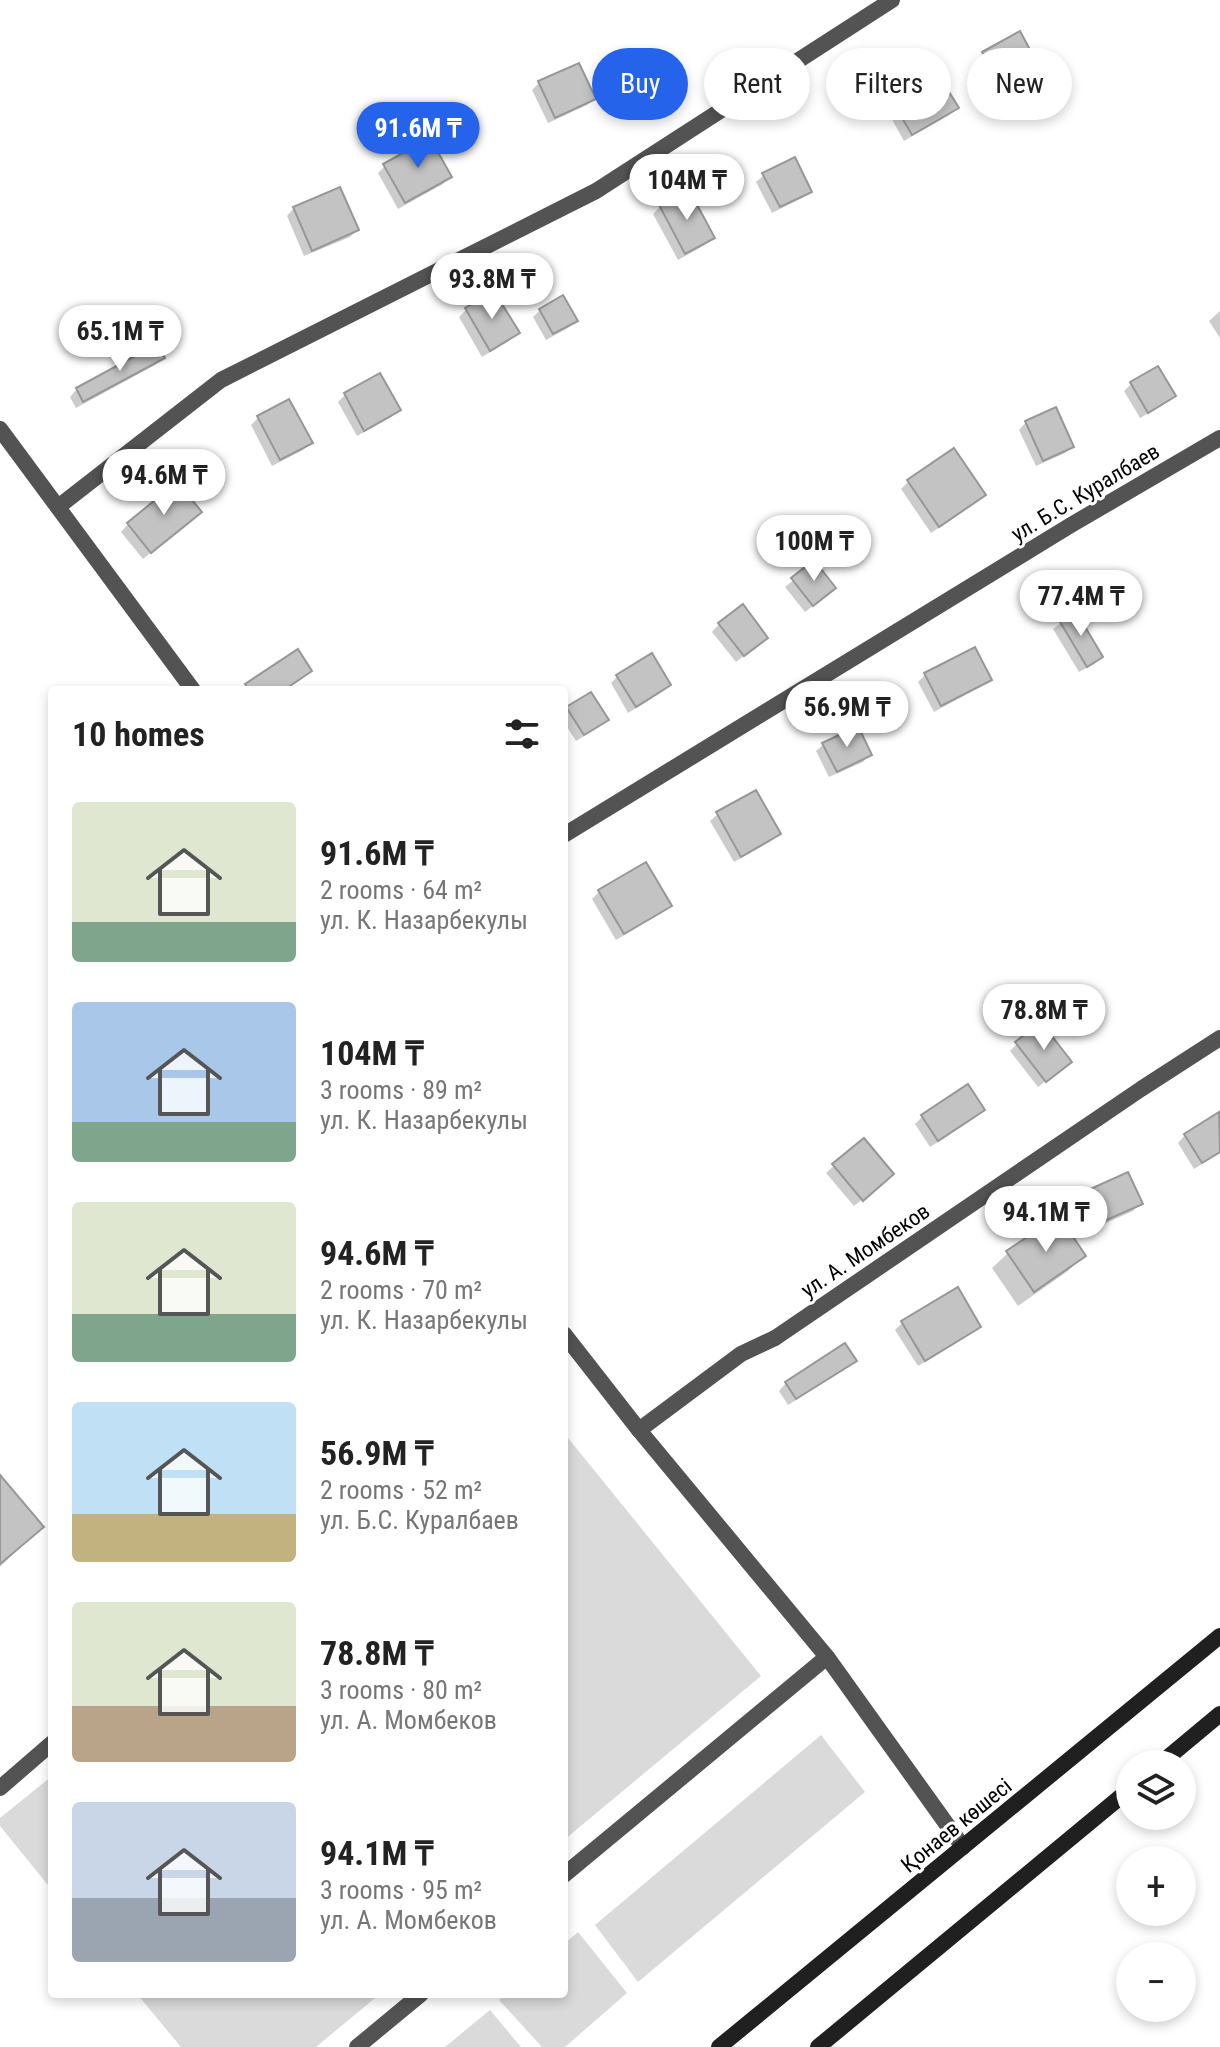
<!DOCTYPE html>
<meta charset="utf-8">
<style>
:root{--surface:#fff;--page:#f2f2f2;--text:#222;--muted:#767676;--accent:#2563eb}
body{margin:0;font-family:"Roboto Condensed",sans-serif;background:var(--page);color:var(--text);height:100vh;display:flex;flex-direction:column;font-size:30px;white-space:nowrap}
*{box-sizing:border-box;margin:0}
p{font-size:26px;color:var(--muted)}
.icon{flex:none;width:44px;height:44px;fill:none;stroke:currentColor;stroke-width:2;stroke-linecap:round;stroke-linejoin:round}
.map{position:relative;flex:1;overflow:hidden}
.sheet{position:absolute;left:48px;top:686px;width:520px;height:1312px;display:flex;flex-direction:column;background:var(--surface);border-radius:8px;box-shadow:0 4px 12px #0003}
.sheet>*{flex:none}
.guide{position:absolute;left:592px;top:48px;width:508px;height:72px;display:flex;gap:16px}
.buttons{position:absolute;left:1116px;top:1750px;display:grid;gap:16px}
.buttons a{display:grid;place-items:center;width:80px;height:80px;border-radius:50%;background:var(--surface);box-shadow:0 4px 12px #0003;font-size:40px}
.price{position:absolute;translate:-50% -68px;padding:0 18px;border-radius:28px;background:#fff;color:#222;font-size:26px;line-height:52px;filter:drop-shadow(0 2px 4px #0008)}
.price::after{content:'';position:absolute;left:50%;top:48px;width:24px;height:18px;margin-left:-12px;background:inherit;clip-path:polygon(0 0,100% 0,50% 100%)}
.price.on{background:var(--accent);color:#fff}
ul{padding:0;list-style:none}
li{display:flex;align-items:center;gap:24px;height:200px;padding:0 24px}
li span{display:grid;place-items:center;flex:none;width:224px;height:160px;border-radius:8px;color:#555}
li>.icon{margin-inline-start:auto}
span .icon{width:96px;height:96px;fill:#fffc;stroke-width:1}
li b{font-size:34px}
h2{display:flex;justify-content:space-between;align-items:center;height:96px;padding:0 24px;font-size:34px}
.chip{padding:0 28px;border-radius:36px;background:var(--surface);box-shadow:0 4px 12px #0003;font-size:28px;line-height:72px}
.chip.on{background:var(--accent);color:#fff}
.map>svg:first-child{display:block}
</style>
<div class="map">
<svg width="1220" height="2047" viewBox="0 0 1220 2047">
<rect width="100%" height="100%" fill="#fff"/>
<!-- green -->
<g fill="#dadada">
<path d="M 564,1433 L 761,1676 L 564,1840 Z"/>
<path d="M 821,1735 L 865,1792 L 638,1982 L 595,1925 Z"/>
<path d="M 52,1776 L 52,1890 L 0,1826 L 0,1818 Z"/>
<path d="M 578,1932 L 627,1993 L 565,2047 L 542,2047 L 499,2000 L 506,1994 L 564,1994 L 564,1944 Z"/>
<path d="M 137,1994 L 380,1994 L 316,2047 L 181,2047 Z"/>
<path d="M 490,2010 L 521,2047 L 445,2047 Z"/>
</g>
<!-- shadow -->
<g fill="#0003">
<path d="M 983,54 L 1033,58 L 1026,65 L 990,86 L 976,61 Z"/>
<path d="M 539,83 L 594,98 L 587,105 L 548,123 L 532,90 Z"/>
<path d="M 896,107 L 956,108 L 949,115 L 904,141 L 889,114 Z"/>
<path d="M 385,166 L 450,176 L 443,184 L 398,209 L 378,173 Z"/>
<path d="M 764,175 L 810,191 L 802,198 L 772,213 L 756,182 Z"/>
<path d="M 660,207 L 712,238 L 705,245 L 678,260 L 653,214 Z"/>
<path d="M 294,208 L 357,230 L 350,237 L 304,256 L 287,216 Z"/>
<path d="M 466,310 L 517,333 L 510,340 L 482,357 L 459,317 Z"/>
<path d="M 540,310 L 575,321 L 568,328 L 546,340 L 533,317 Z"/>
<path d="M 1220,311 L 1220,338 L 1209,321 Z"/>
<path d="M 162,358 L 155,365 L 76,408 L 70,397 L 77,389 Z"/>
<path d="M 379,376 L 398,410 L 391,417 L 357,436 L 338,402 L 345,395 Z"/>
<path d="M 1131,384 L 1173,396 L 1166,403 L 1140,418 L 1124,391 Z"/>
<path d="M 258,418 L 310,443 L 303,450 L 272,466 L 251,425 Z"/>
<path d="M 1026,422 L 1072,446 L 1065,453 L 1036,466 L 1019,430 Z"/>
<path d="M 908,482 L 984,495 L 977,502 L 931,533 L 901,489 Z"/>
<path d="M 192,519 L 143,559 L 121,532 L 128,524 Z"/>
<path d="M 814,563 L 827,595 L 805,612 L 785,587 Z"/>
<path d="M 1074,613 L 1101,657 L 1094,664 L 1079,672 L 1053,629 Z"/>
<path d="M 719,624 L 758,645 L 736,662 L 712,632 Z"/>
<path d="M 925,675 L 990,679 L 982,686 L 934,712 L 918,682 Z"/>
<path d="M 618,676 L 669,685 L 662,692 L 628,713 L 611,683 Z"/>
<path d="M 567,709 L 606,720 L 599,727 L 576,741 L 564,722 L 564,712 Z"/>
<path d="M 824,744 L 870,754 L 863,762 L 829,777 L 816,751 Z"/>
<path d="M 718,814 L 778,834 L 771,841 L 734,862 L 710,821 Z"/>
<path d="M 599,892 L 670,905 L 663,912 L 616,940 L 592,899 Z"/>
<path d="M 1017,1044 L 1062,1069 L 1038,1087 L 1010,1051 Z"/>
<path d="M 983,1110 L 976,1117 L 930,1147 L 915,1124 L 922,1117 Z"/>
<path d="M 1218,1115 L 1220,1118 L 1220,1153 L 1194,1169 L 1178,1143 L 1185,1135 Z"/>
<path d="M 863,1140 L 885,1181 L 854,1206 L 826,1173 Z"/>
<path d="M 1089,1192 L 1140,1203 L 1133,1211 L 1095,1228 L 1082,1199 Z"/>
<path d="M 1008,1253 L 1083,1256 L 1068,1271 L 1018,1306 L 992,1268 Z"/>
<path d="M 957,1290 L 979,1326 L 972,1333 L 918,1366 L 895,1330 L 902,1323 Z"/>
<path d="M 854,1361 L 847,1368 L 788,1405 L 779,1391 L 786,1383 Z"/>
<path d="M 0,1478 L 41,1527 L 0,1567 Z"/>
</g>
<!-- building -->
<g fill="#c3c3c3" stroke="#979797" stroke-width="2">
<path d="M 1020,31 L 1035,59 L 998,80 L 982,52 Z"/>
<path d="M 579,63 L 596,99 L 555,118 L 538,81 Z"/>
<path d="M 941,79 L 959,108 L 912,135 L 895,106 Z"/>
<path d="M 430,138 L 452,177 L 405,203 L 383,164 Z"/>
<path d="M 795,157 L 812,192 L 780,207 L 762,173 Z"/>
<path d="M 340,187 L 359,230 L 312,251 L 293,207 Z"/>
<path d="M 689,190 L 715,238 L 685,254 L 659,205 Z"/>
<path d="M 494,291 L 520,333 L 490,351 L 465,308 Z"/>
<path d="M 563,295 L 578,321 L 553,334 L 539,309 Z"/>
<path d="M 157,344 L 165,358 L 83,402 L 76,388 Z"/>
<path d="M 1158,366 L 1176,396 L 1148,413 L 1130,382 Z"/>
<path d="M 380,373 L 401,410 L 364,431 L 344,393 Z"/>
<path d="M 289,399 L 313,443 L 280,460 L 257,416 Z"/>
<path d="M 1056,407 L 1074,447 L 1043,461 L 1025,421 Z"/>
<path d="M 954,448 L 986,495 L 939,527 L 907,480 Z"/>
<path d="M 177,482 L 202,512 L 151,553 L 127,523 Z"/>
<path d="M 814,560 L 836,588 L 813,606 L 791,578 Z"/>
<path d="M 743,604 L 768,638 L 744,656 L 718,623 Z"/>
<path d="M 1075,610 L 1103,657 L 1087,667 L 1059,620 Z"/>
<path d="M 975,647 L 992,680 L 941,706 L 924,673 Z"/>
<path d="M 298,649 L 312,671 L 284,690 L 249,690 L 245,684 Z"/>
<path d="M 652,653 L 671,685 L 636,707 L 616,675 Z"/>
<path d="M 591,692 L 609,720 L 584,735 L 566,707 Z"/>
<path d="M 858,726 L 872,755 L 837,772 L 822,743 Z"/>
<path d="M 756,790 L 781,834 L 741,857 L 716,812 Z"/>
<path d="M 646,862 L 672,906 L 624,934 L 598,890 Z"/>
<path d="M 1041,1022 L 1072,1062 L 1046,1082 L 1015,1042 Z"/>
<path d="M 968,1084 L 985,1110 L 938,1141 L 921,1115 Z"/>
<path d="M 1219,1112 L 1220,1152 L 1202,1163 L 1184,1134 Z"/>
<path d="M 864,1138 L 894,1174 L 863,1201 L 832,1164 Z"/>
<path d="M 1128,1172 L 1143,1204 L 1102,1222 L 1088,1190 Z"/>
<path d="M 1059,1216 L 1086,1256 L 1034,1292 L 1006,1251 Z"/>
<path d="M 958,1287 L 981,1327 L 925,1361 L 901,1321 Z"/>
<path d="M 845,1343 L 857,1361 L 796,1399 L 785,1382 Z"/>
<path d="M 0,1475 L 44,1527 L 0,1564 Z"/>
</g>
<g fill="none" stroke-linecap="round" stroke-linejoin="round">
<!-- lane -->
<g stroke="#535353" stroke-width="16">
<path d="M 639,1430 L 741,1354 L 775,1338"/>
<path d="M 0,1788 L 52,1743"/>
<path d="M 564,1875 L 827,1657"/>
<path d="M 357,2047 L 421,1994"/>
</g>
<!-- street -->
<g stroke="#535353" stroke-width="16">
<path d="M 0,429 L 193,690"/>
<path d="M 58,507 L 221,380 L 596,191 L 892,0"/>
<path d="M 564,835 L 1071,525 L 1220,438"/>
<path d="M 564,1334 L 639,1430 L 827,1657 L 963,1847"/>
<path d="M 775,1338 L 1141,1089 L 1220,1038"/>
</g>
<!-- secondary -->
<g stroke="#202020" stroke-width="16">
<path d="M 1160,1764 L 1220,1714"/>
<path d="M 719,2047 L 1220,1636"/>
<path d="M 818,2047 L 1130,1789"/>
</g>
</g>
<g text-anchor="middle" stroke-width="6" stroke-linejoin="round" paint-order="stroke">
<!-- street labels -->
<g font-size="22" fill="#000" stroke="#fff">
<text transform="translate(1085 492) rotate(-31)" y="8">ул. Б.С. Куралбаев</text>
<text transform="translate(865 1250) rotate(-34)" y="8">ул. А. Момбеков</text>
<text transform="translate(956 1825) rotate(-39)" y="8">Қонаев көшесі</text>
</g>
</g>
</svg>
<div class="buttons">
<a><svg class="icon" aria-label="layers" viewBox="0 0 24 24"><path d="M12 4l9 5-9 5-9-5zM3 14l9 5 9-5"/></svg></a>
<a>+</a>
<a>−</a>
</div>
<b class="price on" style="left:418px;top:170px">91.6M ₸</b>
<b class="price" style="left:687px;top:222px">104M ₸</b>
<b class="price" style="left:492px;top:321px">93.8M ₸</b>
<b class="price" style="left:120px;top:373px">65.1M ₸</b>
<b class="price" style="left:164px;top:517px">94.6M ₸</b>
<b class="price" style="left:814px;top:583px">100M ₸</b>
<b class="price" style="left:1081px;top:638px">77.4M ₸</b>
<b class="price" style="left:847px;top:749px">56.9M ₸</b>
<b class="price" style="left:1044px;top:1052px">78.8M ₸</b>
<b class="price" style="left:1046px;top:1254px">94.1M ₸</b>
<div class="guide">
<a class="chip on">Buy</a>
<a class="chip">Rent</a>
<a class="chip">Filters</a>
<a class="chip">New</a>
</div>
<section class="sheet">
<h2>10 homes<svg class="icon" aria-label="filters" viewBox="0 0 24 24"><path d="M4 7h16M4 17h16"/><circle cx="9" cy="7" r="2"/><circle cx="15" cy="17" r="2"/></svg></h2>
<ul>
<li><span style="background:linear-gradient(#dfe7d0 75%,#7fa58c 0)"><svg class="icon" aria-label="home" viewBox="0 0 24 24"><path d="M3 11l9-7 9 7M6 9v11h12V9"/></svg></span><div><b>91.6M ₸</b><p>2 rooms · 64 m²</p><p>ул. К. Назарбекулы</p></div></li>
<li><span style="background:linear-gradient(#a9c7e8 75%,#7fa58c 0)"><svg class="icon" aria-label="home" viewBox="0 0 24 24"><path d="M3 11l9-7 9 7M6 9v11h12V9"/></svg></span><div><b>104M ₸</b><p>3 rooms · 89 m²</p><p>ул. К. Назарбекулы</p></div></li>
<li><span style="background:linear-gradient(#dfe7d0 70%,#7fa58c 0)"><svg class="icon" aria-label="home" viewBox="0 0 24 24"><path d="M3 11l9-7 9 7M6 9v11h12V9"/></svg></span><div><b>94.6M ₸</b><p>2 rooms · 70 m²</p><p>ул. К. Назарбекулы</p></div></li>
<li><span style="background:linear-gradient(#bfe0f5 70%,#c2b280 0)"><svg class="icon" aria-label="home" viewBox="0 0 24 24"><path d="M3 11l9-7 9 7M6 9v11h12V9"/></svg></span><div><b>56.9M ₸</b><p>2 rooms · 52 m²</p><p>ул. Б.С. Куралбаев</p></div></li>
<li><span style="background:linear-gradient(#dfe7d0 65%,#b9a48a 0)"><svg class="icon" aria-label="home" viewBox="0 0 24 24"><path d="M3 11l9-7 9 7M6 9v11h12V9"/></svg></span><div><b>78.8M ₸</b><p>3 rooms · 80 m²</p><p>ул. А. Момбеков</p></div></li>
<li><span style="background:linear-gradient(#c9d6e8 60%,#9aa5b1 0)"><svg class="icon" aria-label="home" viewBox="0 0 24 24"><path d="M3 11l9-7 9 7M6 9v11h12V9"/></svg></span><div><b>94.1M ₸</b><p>3 rooms · 95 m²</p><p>ул. А. Момбеков</p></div></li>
</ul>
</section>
</div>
